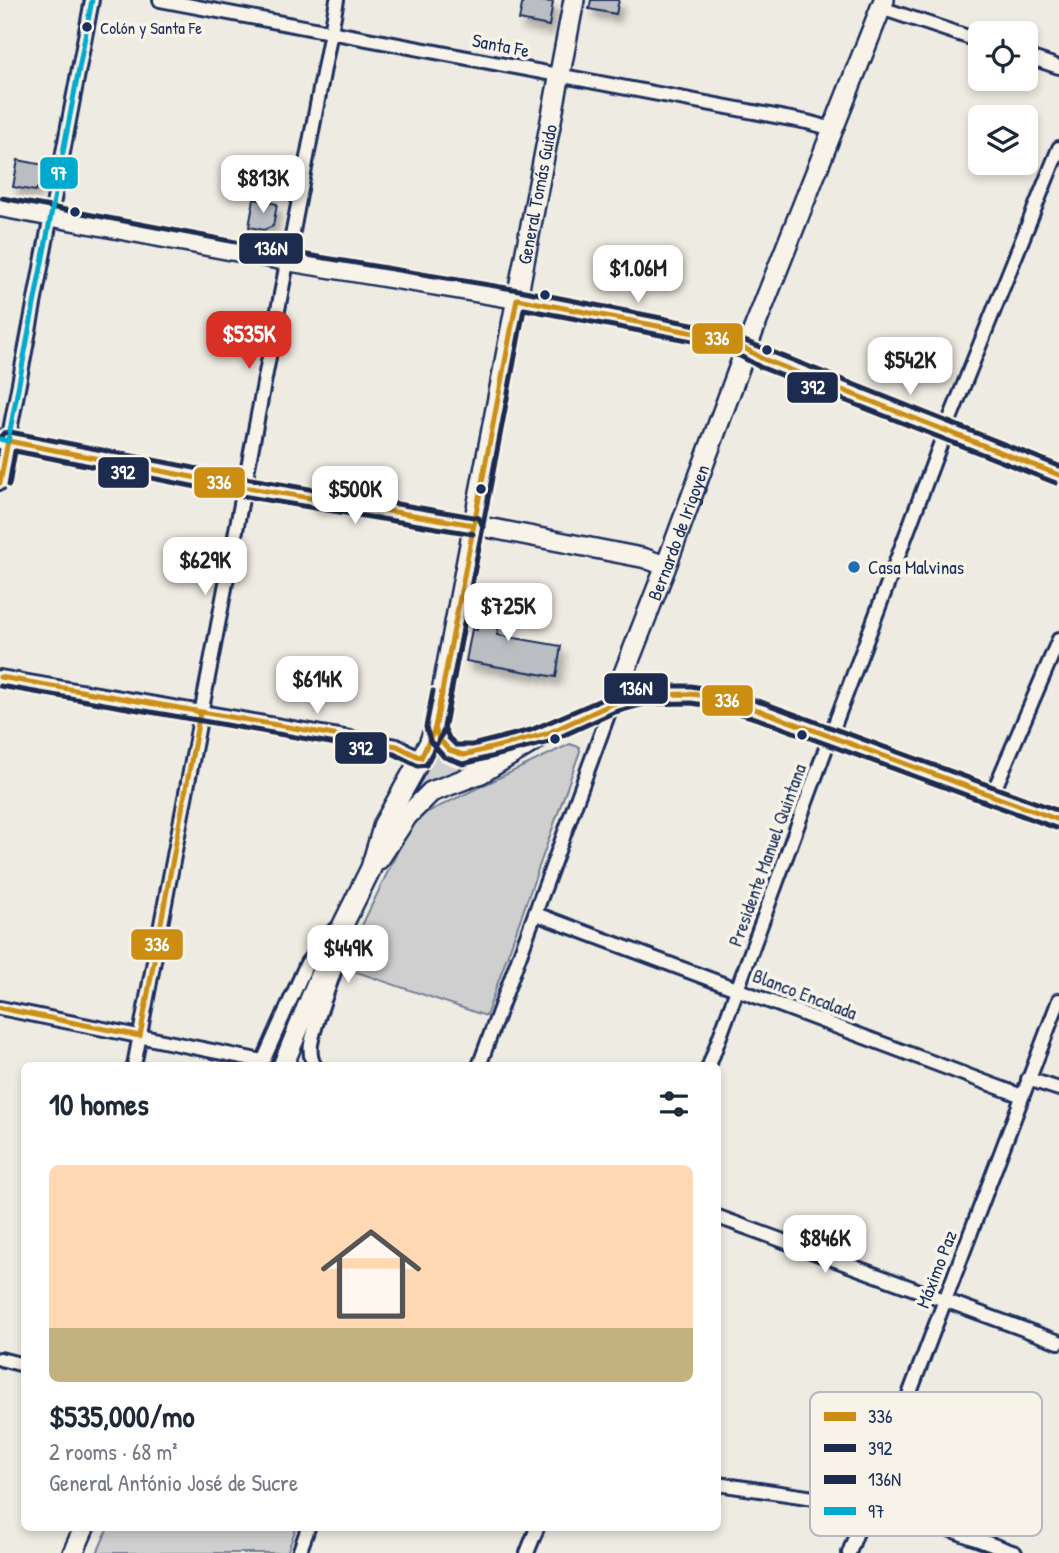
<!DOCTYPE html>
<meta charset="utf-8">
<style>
:root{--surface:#fff;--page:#f6f6f7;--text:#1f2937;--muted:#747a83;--accent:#d93025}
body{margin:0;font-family:"Patrick Hand",sans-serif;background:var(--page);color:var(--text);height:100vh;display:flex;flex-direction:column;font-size:26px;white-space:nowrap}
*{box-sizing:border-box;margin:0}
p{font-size:23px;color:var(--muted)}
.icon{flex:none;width:38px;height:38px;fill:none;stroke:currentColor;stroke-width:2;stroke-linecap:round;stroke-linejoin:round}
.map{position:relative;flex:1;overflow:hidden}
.sheet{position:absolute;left:21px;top:1062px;width:700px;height:469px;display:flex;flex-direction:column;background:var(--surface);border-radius:10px;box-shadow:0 4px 10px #0003}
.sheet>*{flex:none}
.buttons{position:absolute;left:968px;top:21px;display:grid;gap:14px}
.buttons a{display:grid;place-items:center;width:70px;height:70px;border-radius:10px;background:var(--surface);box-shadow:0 4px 10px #0003;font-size:35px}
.price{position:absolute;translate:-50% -60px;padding:0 16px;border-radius:14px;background:#fff;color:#222;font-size:23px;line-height:46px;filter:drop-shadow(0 2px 4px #0008)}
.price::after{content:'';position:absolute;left:50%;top:42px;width:21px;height:16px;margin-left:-10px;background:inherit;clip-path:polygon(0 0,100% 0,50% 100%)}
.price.current{background:var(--accent);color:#fff}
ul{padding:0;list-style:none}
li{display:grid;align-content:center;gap:14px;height:371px;padding:0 28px}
li span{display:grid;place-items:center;height:217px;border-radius:10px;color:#555}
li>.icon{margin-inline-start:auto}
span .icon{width:126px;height:126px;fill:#fffc;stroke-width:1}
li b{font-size:30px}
h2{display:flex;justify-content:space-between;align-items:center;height:84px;padding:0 28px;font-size:30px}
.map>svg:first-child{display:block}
</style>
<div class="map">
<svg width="1059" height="1553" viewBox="0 0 1059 1553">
<defs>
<filter id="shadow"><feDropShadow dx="4.5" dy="8" stdDeviation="3.5" flood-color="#0004"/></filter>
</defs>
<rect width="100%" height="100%" fill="#eeebe2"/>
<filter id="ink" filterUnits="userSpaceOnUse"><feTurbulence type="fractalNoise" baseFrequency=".0143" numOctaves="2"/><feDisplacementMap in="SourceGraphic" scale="14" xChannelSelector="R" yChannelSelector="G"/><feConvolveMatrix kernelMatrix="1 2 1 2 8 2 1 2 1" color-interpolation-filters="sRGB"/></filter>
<g filter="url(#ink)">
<!-- green -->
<g fill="#cfcfcf" stroke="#757f96" stroke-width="2">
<path d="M 435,743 L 501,752 L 401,814 Z"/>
<path d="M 570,744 L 579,747 L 580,751 L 486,1016 L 342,967 L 404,838 L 421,815 Z"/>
<path d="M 108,1528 L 296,1528 L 287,1553 L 97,1553 Z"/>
</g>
<!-- building -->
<g fill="#babdc2" stroke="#1b2f5e" stroke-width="2" filter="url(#shadow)">
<path d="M 523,0 L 553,2 L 549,26 L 519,20 Z"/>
<path d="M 591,0 L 619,0 L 616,14 L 589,9 Z"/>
<path d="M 18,160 L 44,165 L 39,186 L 35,191 L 13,187 Z"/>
<path d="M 254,199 L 277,204 L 273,226 L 264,230 L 249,227 Z"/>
<path d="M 485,587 L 505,591 L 497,635 L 561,646 L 556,677 L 466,661 L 472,629 L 477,630 Z"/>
</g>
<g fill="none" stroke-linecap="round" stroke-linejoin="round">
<!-- street casing -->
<g stroke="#1b2f5e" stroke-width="18">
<g id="street">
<path d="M 160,0 L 807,122 L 833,129"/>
<path d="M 881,8 L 980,41"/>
<path d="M 1026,56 L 1059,67"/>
<path d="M 517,299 L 710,336 L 746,349 L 763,359 L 1059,475"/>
<path d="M 0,483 L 92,0"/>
<path d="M 0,677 L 397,746 L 421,758"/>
<path d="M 992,795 L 1059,639"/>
<path d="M 536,914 L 1022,1096"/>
<path d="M 0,1008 L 262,1061"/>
<path d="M 134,1066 L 337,0"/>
<path d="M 261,1066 L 307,963 L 334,930"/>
<path d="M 315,1066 C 310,1059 310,1052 311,1044 C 318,1008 338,970 346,932"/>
<path d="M 479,1066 L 612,704"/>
<path d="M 709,1066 L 830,737 L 946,429 L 1059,148"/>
<path d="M 1028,1079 L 1059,1089"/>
<path d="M 718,1217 L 1059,1342"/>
<path d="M 0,1359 L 24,1365"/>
<path d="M 718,1484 L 896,1510 L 1015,1553"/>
<path d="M 299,1553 L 308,1528"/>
<path d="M 527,1553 L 537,1528"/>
<path d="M 849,1553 L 1059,1000"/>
</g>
</g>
<!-- secondary casing -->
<g stroke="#1b2f5e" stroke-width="23">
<g id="secondary">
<path d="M 0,207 L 287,261 L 517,299"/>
<path d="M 0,439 L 243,487 L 474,525 L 644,558 L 666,566"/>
<path d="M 612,704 C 671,687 703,693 761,711 L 1059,820"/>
</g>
</g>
<!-- primary casing -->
<g stroke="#1b2f5e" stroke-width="24">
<g id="primary">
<path d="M 435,728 C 440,743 447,752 464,755 L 525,740"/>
<path id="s1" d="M 379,859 L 407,816 L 431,792 L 481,773 L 546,734 L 612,704 L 666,566 L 746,349 L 884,0"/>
<path id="s2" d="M 283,1066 L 330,951 L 371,868 L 384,824 L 429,744 L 435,728 L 574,0"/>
<path d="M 73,1553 L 84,1528"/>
</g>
</g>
<!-- street -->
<use href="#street" stroke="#f7f3e8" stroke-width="12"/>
<!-- secondary -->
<use href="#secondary" stroke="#f7f3e8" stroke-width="18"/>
<!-- primary -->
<use href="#primary" stroke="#f7f3e8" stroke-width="19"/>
<!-- bus-1 casing -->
<g stroke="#f7f3e8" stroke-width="10">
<g id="bus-1">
<path d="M 0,483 L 8,441 L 243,487 L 474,525"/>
<path d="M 0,677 L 397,746 L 421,758 L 435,728 L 517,299 L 710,336 L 746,349 L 763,359 L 1059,475"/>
<path d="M 442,693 L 435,728 L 438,737 L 449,750 L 464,755 L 546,734 L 612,704 L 643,695 L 692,694 L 720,698 L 761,711 L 1059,820"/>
<path d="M 0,1008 L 140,1036 L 200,713"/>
</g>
</g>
<!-- bus-2 casing -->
<g stroke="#f7f3e8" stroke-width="10">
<g id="bus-2">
<path d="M 9,485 L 15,451 L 242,496 L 473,534"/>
<path d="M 0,686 L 394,754 L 418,766 L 426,765 L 444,730 L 524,309 L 708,344 L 742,357 L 760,367 L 1056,483"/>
<path d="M 433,691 L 426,727 L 430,741 L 444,757 L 463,764 L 549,742 L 615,712 L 644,704 L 691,703 L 718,707 L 758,719 L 1056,828"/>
</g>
</g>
<!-- bus-3 casing -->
<g stroke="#f7f3e8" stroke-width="10">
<g id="bus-3">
<path d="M 2,198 L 289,252 L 519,290 L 712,328 L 1059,466"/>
<path d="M 0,437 L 4,433 L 10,432 L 245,478 L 479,518 L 483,527 L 444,727 L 449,738 L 456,745 L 472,745 L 531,730 L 617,693 L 645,686 L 691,686 L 721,691 L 764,703 L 1059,811"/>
</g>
</g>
<!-- bus-4 casing -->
<g stroke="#f7f3e8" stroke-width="10">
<path id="bus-4" d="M 0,439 L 8,441 L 92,0"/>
</g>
<!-- bus-1 -->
<use href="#bus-1" stroke="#cb8e13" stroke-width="5"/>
<!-- bus-2 -->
<use href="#bus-2" stroke="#1d2b4f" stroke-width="5"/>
<!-- bus-3 -->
<use href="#bus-3" stroke="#1d2b4f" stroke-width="5"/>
<!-- bus-4 -->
<use href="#bus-4" stroke="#00a9ce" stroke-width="5"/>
</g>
</g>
<!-- markers -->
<g fill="#1b2f5e" stroke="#f7f3e8" stroke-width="2.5">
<circle cx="87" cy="27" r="6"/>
<circle cx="75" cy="212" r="6"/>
<circle cx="545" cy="295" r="6"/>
<circle cx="767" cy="350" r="6"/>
<circle cx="481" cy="489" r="6"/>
<circle cx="802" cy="735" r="6"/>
<circle cx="555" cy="739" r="6"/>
</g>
<circle fill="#1f6fb2" stroke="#f7f3e8" stroke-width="2.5" cx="854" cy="567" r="7"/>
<g text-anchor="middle" stroke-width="7" stroke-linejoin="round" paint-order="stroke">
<!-- bus labels -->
<g font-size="17" fill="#1b2f5e" stroke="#f7f3e8" text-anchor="start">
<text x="100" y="34">Colón y Santa Fe</text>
</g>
<!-- street labels -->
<g font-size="19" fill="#1b2f5e" stroke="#f7f3e8">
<text transform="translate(501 45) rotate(11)" y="7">Santa Fe</text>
<text dy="7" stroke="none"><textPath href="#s2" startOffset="915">General Tomás Guido</textPath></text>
<text dy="7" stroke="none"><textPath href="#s1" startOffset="471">Bernardo de Irigoyen</textPath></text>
<text transform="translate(767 855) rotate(-70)" y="7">Presidente Manuel Quintana</text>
<text transform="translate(805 994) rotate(21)" y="7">Blanco Encalada</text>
<text transform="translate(936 1269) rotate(-69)" y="7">Máximo Paz</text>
</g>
<!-- poi labels -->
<g font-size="19" fill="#1b2f5e" stroke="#f7f3e8" text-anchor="start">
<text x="868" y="574">Casa Malvinas</text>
</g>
</g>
<!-- legend -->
<rect x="810" y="1392" width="232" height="144" rx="10" fill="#f7f3e8" stroke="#b5b8bf" stroke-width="2"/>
<rect x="824" y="1412" width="32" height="9" fill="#cb8e13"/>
<rect x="824" y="1444" width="32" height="8" fill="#1d2b4f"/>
<rect x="824" y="1475" width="32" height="9" fill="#1d2b4f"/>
<rect x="824" y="1507" width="32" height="8" fill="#00a9ce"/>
<g font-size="19" fill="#1b2f5e">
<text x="868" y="1423">336</text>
<text x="868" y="1455">392</text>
<text x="868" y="1486">136N</text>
<text x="868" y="1518">97</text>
</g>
<g stroke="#f7f3e8" stroke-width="2.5">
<rect x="39" y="156" width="40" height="34" rx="7" fill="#00a9ce"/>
<rect x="238" y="232" width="66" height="33" rx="7" fill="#1d2b4f"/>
<rect x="691" y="322" width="53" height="33" rx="7" fill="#cb8e13"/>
<rect x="786" y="371" width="53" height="33" rx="7" fill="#1d2b4f"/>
<rect x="97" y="456" width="53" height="33" rx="7" fill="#1d2b4f"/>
<rect x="193" y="466" width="53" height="33" rx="7" fill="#cb8e13"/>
<rect x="603" y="672" width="66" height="33" rx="7" fill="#1d2b4f"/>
<rect x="701" y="684" width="53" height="33" rx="7" fill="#cb8e13"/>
<rect x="334" y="731" width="54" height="34" rx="7" fill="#1d2b4f"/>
<rect x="130" y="928" width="54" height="33" rx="7" fill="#cb8e13"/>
</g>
<g font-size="19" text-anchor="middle" font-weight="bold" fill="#fff">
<text x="59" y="180">97</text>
<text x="271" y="255">136N</text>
<text x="717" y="345">336</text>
<text x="813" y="394">392</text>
<text x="123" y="479">392</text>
<text x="219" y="489">336</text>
<text x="636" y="695">136N</text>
<text x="727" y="707">336</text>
<text x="361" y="755">392</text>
<text x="157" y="951">336</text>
</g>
</svg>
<div class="buttons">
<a><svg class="icon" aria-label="locate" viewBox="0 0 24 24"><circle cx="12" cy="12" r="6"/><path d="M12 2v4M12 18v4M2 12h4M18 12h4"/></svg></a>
<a><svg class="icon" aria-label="layers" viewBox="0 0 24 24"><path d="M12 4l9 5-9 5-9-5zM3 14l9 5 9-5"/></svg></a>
</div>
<b class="price" style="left:263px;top:215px">$813K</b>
<b class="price" style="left:638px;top:305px">$1.06M</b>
<b class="price current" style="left:249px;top:371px">$535K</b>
<b class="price" style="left:910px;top:397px">$542K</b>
<b class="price" style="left:355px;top:526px">$500K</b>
<b class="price" style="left:205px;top:597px">$629K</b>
<b class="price" style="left:508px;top:643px">$725K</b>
<b class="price" style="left:317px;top:716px">$614K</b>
<b class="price" style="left:348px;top:985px">$449K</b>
<b class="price" style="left:825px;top:1275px">$846K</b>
<section class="sheet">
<h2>10 homes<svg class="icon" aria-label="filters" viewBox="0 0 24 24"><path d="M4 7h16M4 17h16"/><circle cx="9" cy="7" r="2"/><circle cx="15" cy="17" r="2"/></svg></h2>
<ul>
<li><span style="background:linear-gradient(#ffd9b3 75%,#c2b280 0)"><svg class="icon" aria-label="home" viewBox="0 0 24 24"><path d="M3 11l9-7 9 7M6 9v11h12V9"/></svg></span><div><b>$535,000/mo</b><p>2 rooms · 68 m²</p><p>General António José de Sucre</p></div></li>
</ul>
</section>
</div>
